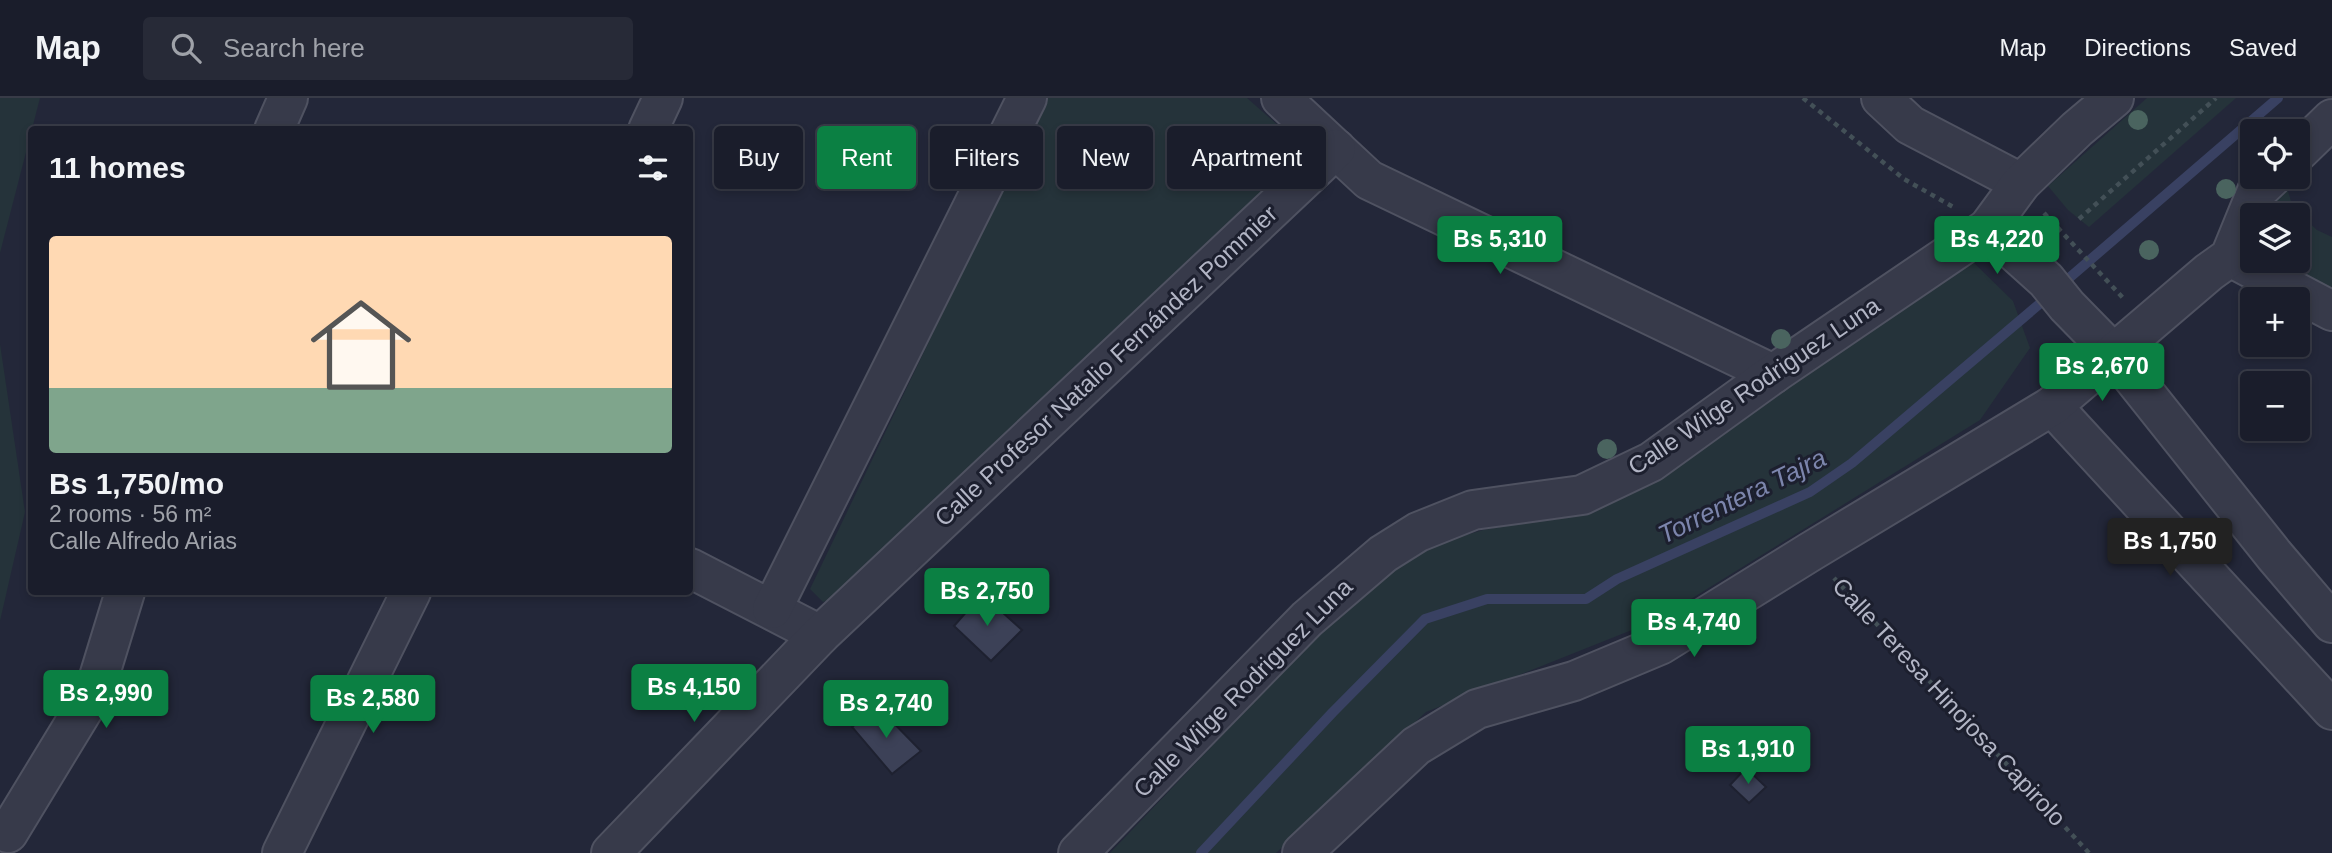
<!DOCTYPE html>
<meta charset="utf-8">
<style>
:root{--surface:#1a1d2b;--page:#272a37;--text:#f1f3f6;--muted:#9fa2a9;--line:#383b47;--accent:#0b8043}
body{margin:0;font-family:Helvetica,sans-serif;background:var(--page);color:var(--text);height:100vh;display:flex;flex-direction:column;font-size:26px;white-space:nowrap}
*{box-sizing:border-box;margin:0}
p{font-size:23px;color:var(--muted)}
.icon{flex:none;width:38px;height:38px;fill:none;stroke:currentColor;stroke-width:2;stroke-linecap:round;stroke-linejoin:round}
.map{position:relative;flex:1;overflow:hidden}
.sheet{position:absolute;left:28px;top:28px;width:665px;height:469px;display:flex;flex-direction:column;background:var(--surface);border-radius:7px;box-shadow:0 4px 10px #0003,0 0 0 2px var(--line)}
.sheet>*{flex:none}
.top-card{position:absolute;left:714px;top:28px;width:665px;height:63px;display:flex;gap:14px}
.controls{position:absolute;left:2240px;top:21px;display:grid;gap:14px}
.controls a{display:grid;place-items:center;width:70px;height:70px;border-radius:7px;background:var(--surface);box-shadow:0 4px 10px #0003,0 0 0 2px var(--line);font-size:35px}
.price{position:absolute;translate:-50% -60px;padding:0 16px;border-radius:7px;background:var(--accent);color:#fff;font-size:23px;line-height:46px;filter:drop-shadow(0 2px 4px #0008)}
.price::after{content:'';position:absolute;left:50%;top:42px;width:21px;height:16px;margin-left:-10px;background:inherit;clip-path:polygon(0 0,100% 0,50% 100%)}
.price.on{background:#222;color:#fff}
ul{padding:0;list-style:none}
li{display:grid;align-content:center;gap:14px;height:371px;padding:0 21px}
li+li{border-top:2px solid var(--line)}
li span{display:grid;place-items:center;height:217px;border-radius:7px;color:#555}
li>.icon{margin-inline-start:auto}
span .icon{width:126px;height:126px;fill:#fffc;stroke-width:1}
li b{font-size:30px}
h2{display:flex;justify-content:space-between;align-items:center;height:84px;padding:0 21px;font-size:30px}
.pill{padding:0 24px;border-radius:7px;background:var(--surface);box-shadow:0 4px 10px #0003,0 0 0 2px var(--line);font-size:24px;line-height:63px}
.pill.on{background:var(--accent);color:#fff}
header{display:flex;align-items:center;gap:42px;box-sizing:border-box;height:98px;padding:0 35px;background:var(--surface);border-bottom:2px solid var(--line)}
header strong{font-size:33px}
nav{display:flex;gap:38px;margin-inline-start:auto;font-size:24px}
.search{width:490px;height:63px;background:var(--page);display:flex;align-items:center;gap:18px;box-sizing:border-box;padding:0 24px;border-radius:7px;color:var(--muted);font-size:26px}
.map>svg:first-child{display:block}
</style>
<header>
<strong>Map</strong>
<div class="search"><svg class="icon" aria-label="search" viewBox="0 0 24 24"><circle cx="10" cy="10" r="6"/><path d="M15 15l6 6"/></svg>Search here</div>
<nav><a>Map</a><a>Directions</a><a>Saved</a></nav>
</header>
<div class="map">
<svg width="2332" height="755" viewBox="0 0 2332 755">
<rect width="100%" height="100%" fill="#232739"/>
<!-- green -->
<g fill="#25333a">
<path d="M 0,0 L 40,0 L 0,155 Z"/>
<path d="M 1046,0 L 1247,0 L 1287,35 L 1292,54 L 1283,74 L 840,498 L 823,504 L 810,491 Z"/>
<path d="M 2147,0 L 2236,0 L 2089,129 L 2068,112 L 2048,88 Z"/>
<path d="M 2285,83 L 2293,110 L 2317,132 L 2332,139 L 2332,192 L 2279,163 L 2298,163 L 2298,117 L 2264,117 Z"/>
<path d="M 1972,163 L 2013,203 L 2030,250 L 1980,322 L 1657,522 L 1426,614 L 1276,755 L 1110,755 L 1335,519 L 1425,449 L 1483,432 L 1589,412 L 1665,379 L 1862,230 Z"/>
<path d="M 0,246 L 25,414 L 0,523 Z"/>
</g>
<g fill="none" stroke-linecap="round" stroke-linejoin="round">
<!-- stream -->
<g stroke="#394162" stroke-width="10">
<path d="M 2061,187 L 2278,0"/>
<path d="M 1201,755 L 1333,614 L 1425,521 L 1487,501 L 1586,501 L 1617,481 L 1810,394 L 1852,365 L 2050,197"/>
</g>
</g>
<!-- building -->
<g fill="#3c4157" stroke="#1e2130" stroke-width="2">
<path d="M 982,496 L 1022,532 L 991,563 L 954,528 Z"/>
<path d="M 878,609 L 921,653 L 892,676 L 852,629 Z"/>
<path d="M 1746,670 L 1766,689 L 1749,705 L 1730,687 Z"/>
</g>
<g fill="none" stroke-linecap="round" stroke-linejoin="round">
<!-- minor casing -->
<g stroke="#4f5261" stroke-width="42">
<g id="minor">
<path d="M 1281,0 L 1369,82 L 1773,276"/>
<path d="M 1881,0 L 1910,27 L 2021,85"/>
<path d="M 274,32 L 288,0"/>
<path d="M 648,32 L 663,0"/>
<path d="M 2298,54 L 2332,21"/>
<path d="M 1988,130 L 2046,182 L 2067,208 L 2114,256 L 2274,457 L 2332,525"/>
<path d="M 2230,159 L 2332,213"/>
<path d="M 2052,308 L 2332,612"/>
<path d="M 690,470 L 820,537"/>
<path d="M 772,511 L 1027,0"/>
<path d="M 8,735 L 95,592 L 125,494"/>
<path d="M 282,755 L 411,494"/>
<path d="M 611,755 L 820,537 L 1336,51"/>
<path d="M 1078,755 L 1307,521 L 1383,456 L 1418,434 L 1473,412 L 1582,397 L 1651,364 L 1773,276 L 1988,130 L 2021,85 L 2077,31 L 2114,0"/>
<path d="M 1302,755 L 1416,648 L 1477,611 L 1574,583 L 1660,547 L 1810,454 L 2052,308 L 2209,174 L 2230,159 L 2257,93 L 2272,79"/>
</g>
</g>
<!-- path -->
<g stroke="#435057" stroke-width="4.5" stroke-dasharray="5 5" stroke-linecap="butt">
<path d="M 1803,0 L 1904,81 L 1955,110"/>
<path d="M 2044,115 L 2124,201"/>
<path d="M 2079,121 L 2216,0"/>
<path d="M 1834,480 L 2089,755"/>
</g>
<!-- minor -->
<use href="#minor" stroke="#373a4a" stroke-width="38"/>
</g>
<!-- trees -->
<g fill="#4a645f">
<circle cx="2138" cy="22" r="10"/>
<circle cx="2226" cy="91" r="10"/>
<circle cx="2149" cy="152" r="10"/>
<circle cx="1781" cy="241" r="10"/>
<circle cx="1607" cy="351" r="10"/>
</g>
<g text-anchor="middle" stroke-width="6" stroke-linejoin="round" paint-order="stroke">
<!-- street labels -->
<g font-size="24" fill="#b2b5c5" stroke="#1c1f2e">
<text transform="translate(1106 268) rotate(-43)" y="8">Calle Profesor Natalio Fernández Pommier</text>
<text transform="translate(1754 288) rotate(-34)" y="8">Calle Wilge Rodriguez Luna</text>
<text transform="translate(1243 590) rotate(-45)" y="8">Calle Wilge Rodriguez Luna</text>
<text transform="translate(1949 604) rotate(47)" y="8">Calle Teresa Hinojosa Capirolo</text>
</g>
<!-- water labels -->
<g font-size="26" font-style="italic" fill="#7c85ac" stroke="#1c1f2e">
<text transform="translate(1742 398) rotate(-26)" y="9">Torrentera Tajra</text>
</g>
</g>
</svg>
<div class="controls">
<a><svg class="icon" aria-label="locate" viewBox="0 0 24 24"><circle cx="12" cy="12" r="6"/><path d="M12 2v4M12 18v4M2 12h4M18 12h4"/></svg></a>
<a><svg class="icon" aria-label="layers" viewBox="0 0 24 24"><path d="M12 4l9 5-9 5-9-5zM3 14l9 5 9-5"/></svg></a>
<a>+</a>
<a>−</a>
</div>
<b class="price" style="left:1500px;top:178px">Bs 5,310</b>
<b class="price" style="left:1997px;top:178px">Bs 4,220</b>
<b class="price" style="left:2102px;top:305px">Bs 2,670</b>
<b class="price on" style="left:2170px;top:480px">Bs 1,750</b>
<b class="price" style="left:987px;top:530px">Bs 2,750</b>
<b class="price" style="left:1694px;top:561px">Bs 4,740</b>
<b class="price" style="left:694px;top:626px">Bs 4,150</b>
<b class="price" style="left:106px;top:632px">Bs 2,990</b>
<b class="price" style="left:373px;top:637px">Bs 2,580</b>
<b class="price" style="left:886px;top:642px">Bs 2,740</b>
<b class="price" style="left:1748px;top:688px">Bs 1,910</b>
<div class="top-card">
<a class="pill">Buy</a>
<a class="pill on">Rent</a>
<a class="pill">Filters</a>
<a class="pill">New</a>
<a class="pill">Apartment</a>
</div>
<section class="sheet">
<h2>11 homes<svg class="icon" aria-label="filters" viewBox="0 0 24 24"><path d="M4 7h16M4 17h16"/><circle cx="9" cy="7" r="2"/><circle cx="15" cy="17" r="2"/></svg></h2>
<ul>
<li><span style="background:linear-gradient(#ffd9b3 70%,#7fa58c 0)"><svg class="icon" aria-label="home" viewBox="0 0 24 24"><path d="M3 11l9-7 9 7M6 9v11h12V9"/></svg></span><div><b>Bs 1,750/mo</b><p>2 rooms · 56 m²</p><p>Calle Alfredo Arias</p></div></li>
</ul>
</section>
</div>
